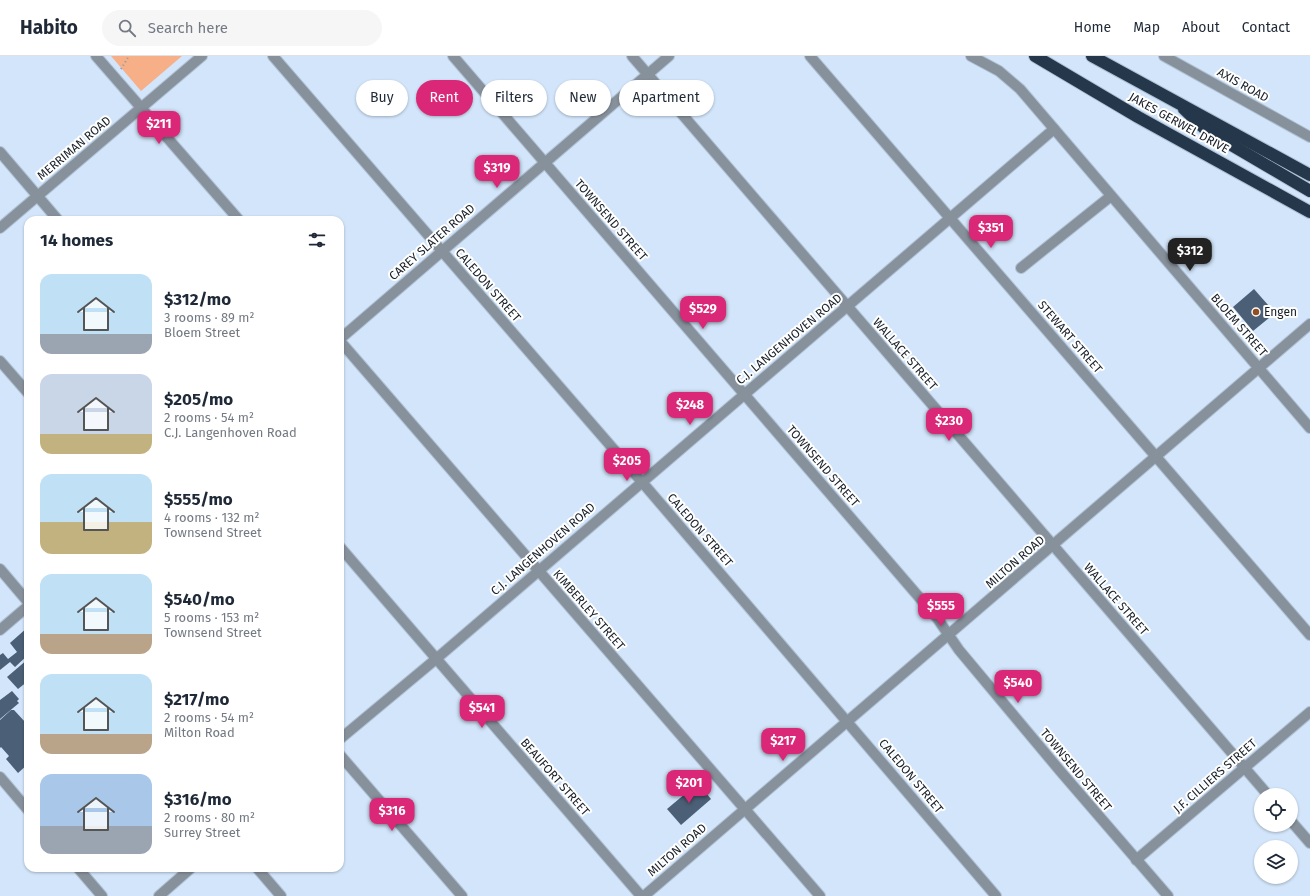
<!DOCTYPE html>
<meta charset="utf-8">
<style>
:root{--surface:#fff;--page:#f6f6f7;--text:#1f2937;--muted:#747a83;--line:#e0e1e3;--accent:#db2777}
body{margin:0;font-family:"Fira Sans",sans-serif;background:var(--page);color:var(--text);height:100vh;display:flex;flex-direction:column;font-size:15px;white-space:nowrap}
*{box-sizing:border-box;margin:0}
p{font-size:13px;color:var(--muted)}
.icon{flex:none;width:22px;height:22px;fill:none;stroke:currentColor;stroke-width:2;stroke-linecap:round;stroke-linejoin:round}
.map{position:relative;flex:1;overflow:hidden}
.drawer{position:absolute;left:24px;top:160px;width:320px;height:656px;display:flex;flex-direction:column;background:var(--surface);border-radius:12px;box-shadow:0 1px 3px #0004}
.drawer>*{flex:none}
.hud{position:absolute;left:356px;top:24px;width:380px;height:36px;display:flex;gap:8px}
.buttons{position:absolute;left:1254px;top:732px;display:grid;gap:8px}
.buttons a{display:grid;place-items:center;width:44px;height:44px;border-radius:50%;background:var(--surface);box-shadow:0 1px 3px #0004;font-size:20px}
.price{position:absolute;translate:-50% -34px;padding:0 9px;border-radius:8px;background:var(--accent);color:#fff;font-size:13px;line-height:26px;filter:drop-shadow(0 1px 2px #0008)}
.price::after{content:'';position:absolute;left:50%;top:24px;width:12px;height:9px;margin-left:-6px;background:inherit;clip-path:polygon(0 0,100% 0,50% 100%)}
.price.on{background:#222;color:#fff}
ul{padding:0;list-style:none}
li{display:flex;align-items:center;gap:12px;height:100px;padding:0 16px}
li span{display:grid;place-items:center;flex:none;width:112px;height:80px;border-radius:12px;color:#555}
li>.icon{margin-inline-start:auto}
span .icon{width:48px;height:48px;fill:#fffc;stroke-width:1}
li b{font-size:17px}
h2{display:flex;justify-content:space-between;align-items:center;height:48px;padding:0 16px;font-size:17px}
.tag{padding:0 14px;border-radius:18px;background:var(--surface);box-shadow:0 1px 3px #0004;font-size:14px;line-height:36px}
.tag.on{background:var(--accent);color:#fff}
header{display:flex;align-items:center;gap:24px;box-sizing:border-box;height:56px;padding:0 20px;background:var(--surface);border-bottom:1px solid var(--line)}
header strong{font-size:19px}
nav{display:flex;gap:22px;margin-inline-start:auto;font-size:14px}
.search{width:280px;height:36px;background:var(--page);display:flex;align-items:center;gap:10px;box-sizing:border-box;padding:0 14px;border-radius:22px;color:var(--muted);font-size:15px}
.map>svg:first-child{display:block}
</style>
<header>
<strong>Habito</strong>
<div class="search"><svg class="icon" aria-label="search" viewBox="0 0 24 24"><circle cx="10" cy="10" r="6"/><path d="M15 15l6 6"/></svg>Search here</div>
<nav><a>Home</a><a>Map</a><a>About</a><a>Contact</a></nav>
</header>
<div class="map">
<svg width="1310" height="840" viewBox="0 0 1310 840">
<rect width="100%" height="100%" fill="#d2e5fa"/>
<!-- green -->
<path fill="#f7af87" d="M 111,0 L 182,0 L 141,35 Z"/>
<!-- building -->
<g fill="#4b5f76">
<path d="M 1254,233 L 1275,257 L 1253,275 L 1233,251 Z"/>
<path d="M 28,571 L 28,599 L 15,611 L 10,606 L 0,614 L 0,599 L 3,597 L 8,603 L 17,596 L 10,587 Z"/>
<path d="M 28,603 L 28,625 L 18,633 L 7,621 Z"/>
<path d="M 12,635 L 19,643 L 17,645 L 19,647 L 0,663 L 0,644 Z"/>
<path d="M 11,654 L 14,654 L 26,667 L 28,664 L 28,708 L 18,717 L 6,703 L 9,700 L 1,691 L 0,692 L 0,664 Z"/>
<path d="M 698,727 L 711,743 L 681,769 L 667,753 Z"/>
</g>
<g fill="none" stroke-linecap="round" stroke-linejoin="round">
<!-- minor casing -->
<g stroke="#b0c1d4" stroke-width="12">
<g id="minor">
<path d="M 96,0 L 239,164"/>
<path d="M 273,0 L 642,426 L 996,840"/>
<path d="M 453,0 L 937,562 L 959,594 L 1061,716 L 1168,840"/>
<path d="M 632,0 L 1268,739"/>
<path d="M 810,0 L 1310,579"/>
<path d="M 971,0 L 999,15 L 1020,33 L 1310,372"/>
<path d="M 1164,0 L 1310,81"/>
<path d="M 0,96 L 58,164"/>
<path d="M 0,172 L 202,0"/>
<path d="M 1021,212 L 1111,140"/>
<path d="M 340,283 L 669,0"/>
<path d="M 340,285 L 820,840"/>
<path d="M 0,305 L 28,337"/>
<path d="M 340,491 L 641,840"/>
<path d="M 0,513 L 28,546"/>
<path d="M 0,574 L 28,550"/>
<path d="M 340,683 L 436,603 L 1054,73"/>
<path d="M 340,699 L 462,840"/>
<path d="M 0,721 L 28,754"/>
<path d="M 1291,765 L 1310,787"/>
<path d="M 1136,804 L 1310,656"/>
<path d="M 78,812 L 102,840"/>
<path d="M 257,812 L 281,840"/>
<path d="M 159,840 L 191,812"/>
<path d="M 644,840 L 1310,268"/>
</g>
</g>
<!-- highway casing -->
<g stroke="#b0c1d4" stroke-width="14">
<g id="highway">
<path d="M 1035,0 L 1138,61 L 1310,156"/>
<path d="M 1092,0 L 1310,119"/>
<path d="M 1184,53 L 1206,74 L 1310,135"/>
</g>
</g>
<!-- path -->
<path stroke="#8695a5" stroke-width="2" stroke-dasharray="1 3" stroke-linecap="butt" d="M 121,13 L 129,0"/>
<!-- minor -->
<use href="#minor" stroke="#87919c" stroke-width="10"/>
<!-- highway -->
<use href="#highway" stroke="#24374b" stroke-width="12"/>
</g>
<!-- markers -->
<circle fill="#924e22" stroke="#fff" stroke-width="1.5" cx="1256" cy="256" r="4"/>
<g text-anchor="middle" stroke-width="4" stroke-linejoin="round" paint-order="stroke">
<!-- street labels -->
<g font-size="12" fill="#161e27" stroke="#fff">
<text transform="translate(1243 29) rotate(29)" y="4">AXIS ROAD</text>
<text transform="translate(1179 67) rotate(29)" y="4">JAKES GERWEL DRIVE</text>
<text transform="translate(74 92) rotate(-40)" y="4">MERRIMAN ROAD</text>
<text transform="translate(611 164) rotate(49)" y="4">TOWNSEND STREET</text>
<text transform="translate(432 186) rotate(-41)" y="4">CAREY SLATER ROAD</text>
<text transform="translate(488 229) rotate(49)" y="4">CALEDON STREET</text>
<text transform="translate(1239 269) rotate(49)" y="4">BLOEM STREET</text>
<text transform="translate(1070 281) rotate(49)" y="4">STEWART STREET</text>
<text transform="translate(789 283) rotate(-40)" y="4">C.J. LANGENHOVEN ROAD</text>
<text transform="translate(905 298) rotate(49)" y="4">WALLACE STREET</text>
<text transform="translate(823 410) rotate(49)" y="4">TOWNSEND STREET</text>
<text transform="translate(700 474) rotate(49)" y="4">CALEDON STREET</text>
<text transform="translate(543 493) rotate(-41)" y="4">C.J. LANGENHOVEN ROAD</text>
<text transform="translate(1015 506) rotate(-41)" y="4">MILTON ROAD</text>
<text transform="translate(1116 543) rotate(49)" y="4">WALLACE STREET</text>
<text transform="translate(589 554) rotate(49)" y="4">KIMBERLEY STREET</text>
<text transform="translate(1076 714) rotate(50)" y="4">TOWNSEND STREET</text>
<text transform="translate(911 720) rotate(50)" y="4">CALEDON STREET</text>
<text transform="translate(1215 720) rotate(-41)" y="4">J.F. CILLIERS STREET</text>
<text transform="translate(555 721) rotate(49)" y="4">BEAUFORT STREET</text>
<text transform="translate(677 794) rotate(-41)" y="4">MILTON ROAD</text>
</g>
<!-- poi labels -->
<g font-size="12" fill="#161e27" stroke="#fff" text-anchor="start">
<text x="1264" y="260">Engen</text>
</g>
</g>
</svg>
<div class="buttons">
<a><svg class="icon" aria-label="locate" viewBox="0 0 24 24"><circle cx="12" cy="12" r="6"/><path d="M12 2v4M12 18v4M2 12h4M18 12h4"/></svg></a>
<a><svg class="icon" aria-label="layers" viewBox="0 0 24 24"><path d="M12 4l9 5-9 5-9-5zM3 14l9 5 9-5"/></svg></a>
</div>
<b class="price" style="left:159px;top:89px">$211</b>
<b class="price" style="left:497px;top:133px">$319</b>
<b class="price" style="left:991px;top:193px">$351</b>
<b class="price on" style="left:1190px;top:216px">$312</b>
<b class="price" style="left:703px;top:274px">$529</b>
<b class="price" style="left:690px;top:370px">$248</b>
<b class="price" style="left:949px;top:386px">$230</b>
<b class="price" style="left:627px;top:426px">$205</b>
<b class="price" style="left:941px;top:571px">$555</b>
<b class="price" style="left:1018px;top:648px">$540</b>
<b class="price" style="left:482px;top:673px">$541</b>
<b class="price" style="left:783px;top:706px">$217</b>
<b class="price" style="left:689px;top:748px">$201</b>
<b class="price" style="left:392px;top:776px">$316</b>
<div class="hud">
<a class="tag">Buy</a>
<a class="tag on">Rent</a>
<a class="tag">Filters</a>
<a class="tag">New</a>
<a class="tag">Apartment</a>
</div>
<section class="drawer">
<h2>14 homes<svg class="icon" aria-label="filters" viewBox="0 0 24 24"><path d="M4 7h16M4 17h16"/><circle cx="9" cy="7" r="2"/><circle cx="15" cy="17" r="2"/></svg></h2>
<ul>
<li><span style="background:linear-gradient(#bfe0f5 75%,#9aa5b1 0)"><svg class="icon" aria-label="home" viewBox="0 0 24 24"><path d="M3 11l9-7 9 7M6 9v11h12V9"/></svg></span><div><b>$312/mo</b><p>3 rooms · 89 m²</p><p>Bloem Street</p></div></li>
<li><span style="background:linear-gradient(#c9d6e8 75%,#c2b280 0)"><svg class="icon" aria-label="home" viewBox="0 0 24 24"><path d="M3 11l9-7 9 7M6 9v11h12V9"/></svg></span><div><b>$205/mo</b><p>2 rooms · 54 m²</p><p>C.J. Langenhoven Road</p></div></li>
<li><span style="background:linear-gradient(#bfe0f5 60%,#c2b280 0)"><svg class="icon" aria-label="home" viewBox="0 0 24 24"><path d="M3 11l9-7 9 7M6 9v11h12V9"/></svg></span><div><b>$555/mo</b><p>4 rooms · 132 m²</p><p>Townsend Street</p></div></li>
<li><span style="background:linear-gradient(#bfe0f5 75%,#b9a48a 0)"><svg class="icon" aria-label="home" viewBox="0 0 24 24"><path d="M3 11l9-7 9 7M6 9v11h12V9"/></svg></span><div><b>$540/mo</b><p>5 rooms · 153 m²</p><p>Townsend Street</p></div></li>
<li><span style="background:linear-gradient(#bfe0f5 75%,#b9a48a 0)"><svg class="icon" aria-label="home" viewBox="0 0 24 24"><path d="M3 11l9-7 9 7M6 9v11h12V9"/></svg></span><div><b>$217/mo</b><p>2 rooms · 54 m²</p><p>Milton Road</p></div></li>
<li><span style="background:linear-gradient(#a9c7e8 65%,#9aa5b1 0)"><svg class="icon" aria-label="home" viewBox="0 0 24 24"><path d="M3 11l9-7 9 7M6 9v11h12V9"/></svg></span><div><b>$316/mo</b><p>2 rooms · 80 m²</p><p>Surrey Street</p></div></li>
</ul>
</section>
</div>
